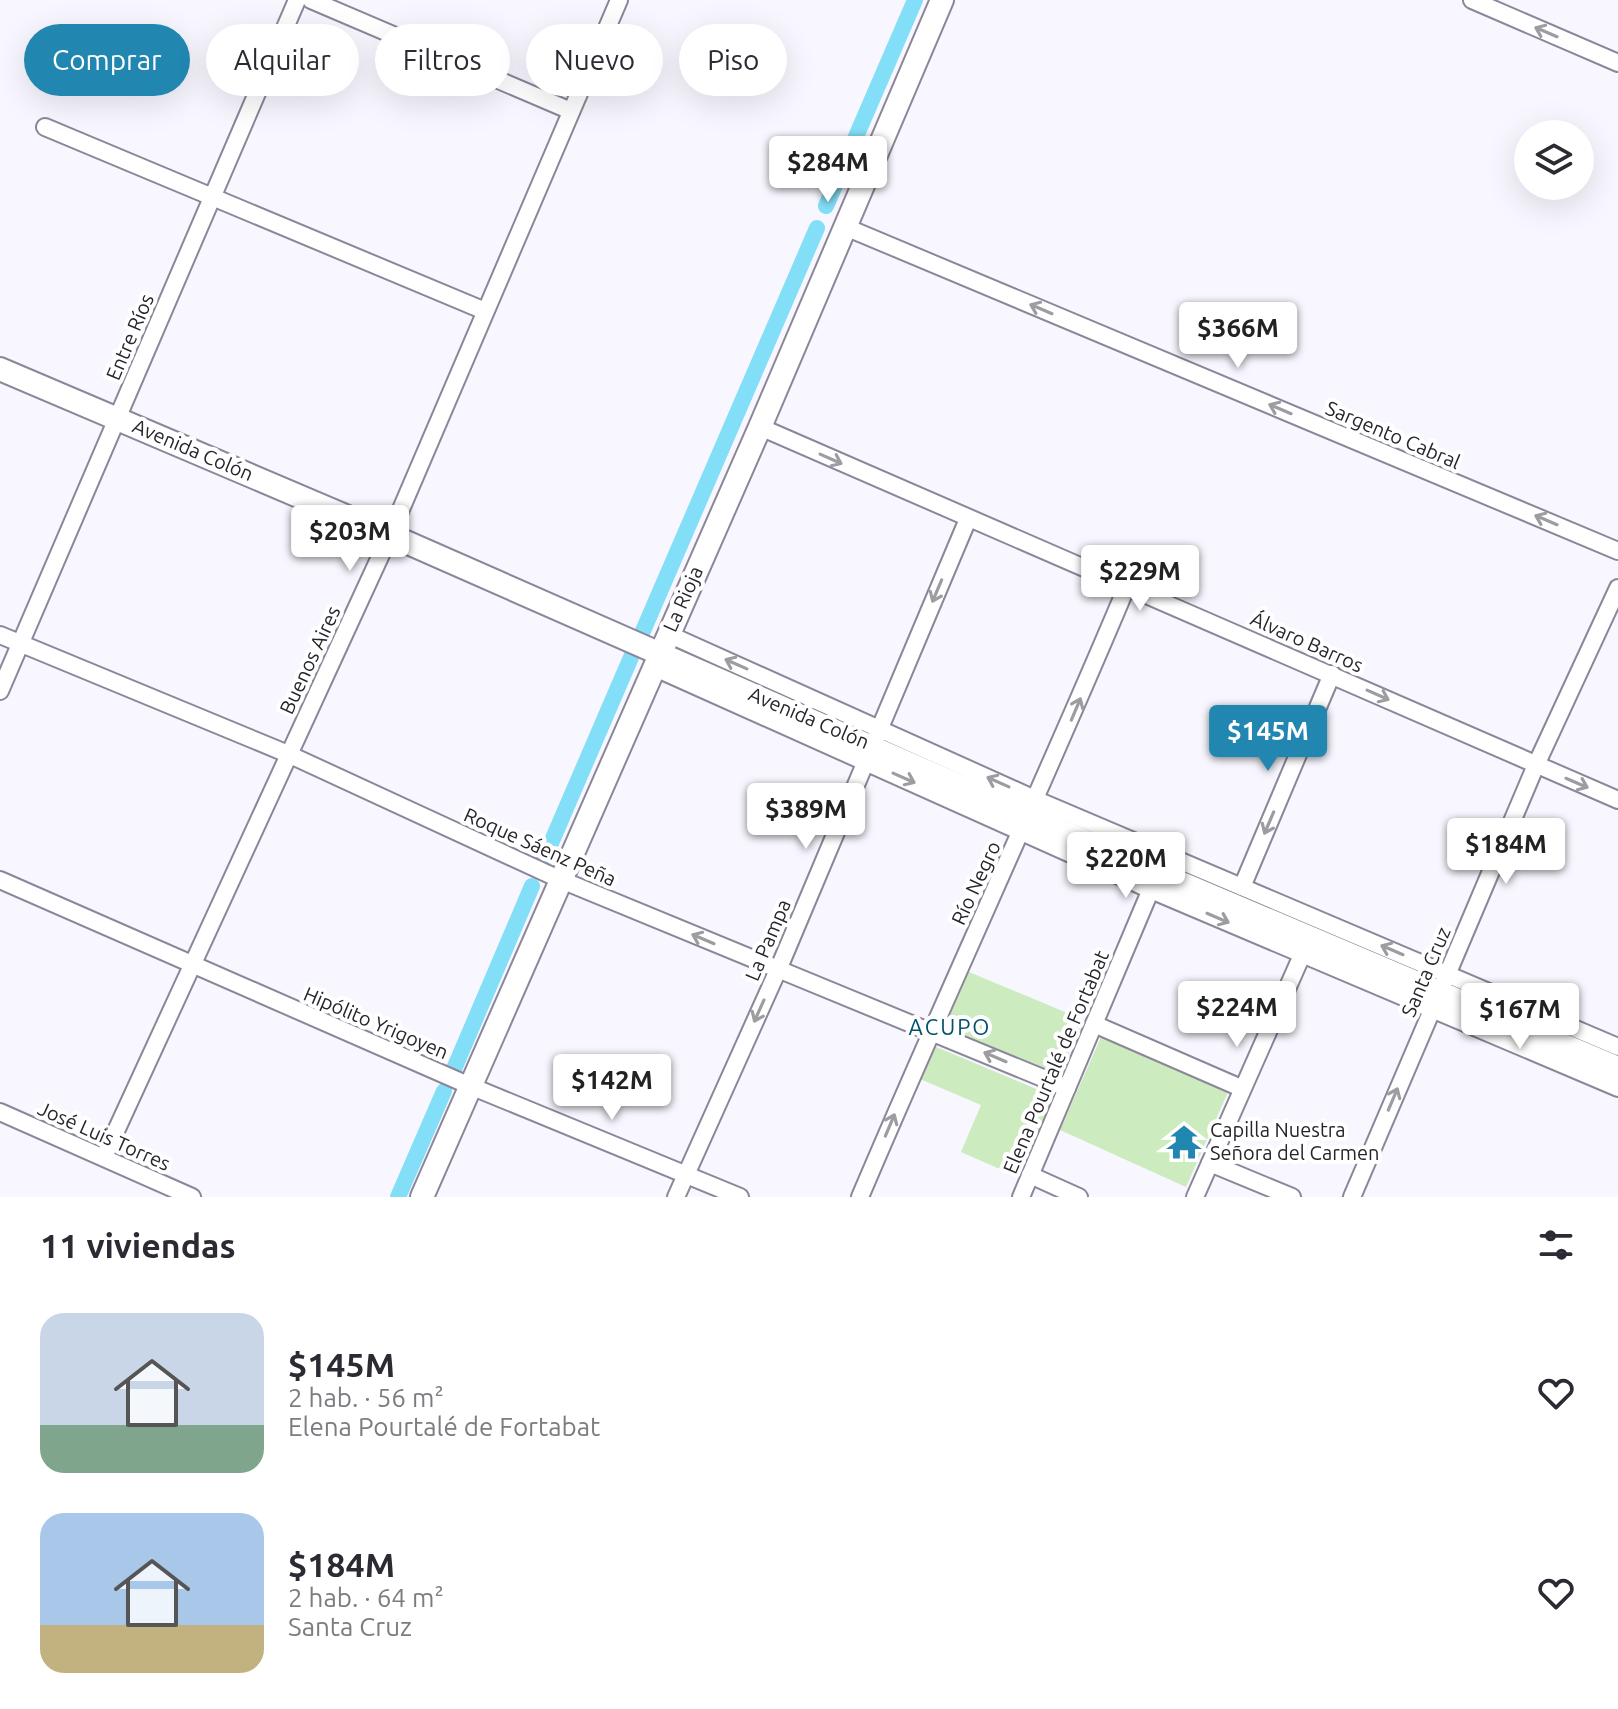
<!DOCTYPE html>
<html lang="es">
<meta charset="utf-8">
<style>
:root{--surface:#fff;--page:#f7f7f7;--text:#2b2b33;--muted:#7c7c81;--accent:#2187b0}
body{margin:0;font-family:Ubuntu,sans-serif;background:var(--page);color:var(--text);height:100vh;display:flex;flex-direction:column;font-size:30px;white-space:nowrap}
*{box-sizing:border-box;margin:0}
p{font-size:26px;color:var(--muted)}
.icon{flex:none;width:44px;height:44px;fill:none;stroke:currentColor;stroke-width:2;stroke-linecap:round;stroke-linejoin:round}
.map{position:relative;height:1197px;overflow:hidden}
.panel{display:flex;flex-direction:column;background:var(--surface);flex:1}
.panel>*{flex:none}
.top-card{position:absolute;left:24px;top:24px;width:800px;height:72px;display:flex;gap:16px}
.controls{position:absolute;left:1514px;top:120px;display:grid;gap:16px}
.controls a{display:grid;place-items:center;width:80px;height:80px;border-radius:50%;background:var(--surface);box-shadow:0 8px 32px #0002;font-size:40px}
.price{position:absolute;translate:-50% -68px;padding:0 18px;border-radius:8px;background:#fff;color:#222;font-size:26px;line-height:52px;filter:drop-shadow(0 2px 4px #0008)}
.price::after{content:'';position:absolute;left:50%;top:48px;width:24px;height:18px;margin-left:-12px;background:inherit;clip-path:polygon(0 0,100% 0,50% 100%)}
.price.active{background:var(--accent);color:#fff}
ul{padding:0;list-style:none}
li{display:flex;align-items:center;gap:24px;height:200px;padding:0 40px}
li span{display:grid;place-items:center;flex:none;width:224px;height:160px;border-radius:24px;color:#555}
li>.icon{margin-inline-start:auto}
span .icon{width:96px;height:96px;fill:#fffc;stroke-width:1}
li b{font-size:34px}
h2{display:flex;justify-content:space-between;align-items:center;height:96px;padding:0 40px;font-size:34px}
.pill{padding:0 28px;border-radius:36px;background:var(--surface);box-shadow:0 8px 32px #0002;font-size:28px;line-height:72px}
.pill.active{background:var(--accent);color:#fff}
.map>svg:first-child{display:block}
</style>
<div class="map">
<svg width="1618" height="1197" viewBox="0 0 1618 1197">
<rect width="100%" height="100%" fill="#f8f6fe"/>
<!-- green -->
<g fill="#ccebbe">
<path d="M 692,651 L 860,726 L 858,730 L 690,655 Z"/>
<path d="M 969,972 L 1084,1020 L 1058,1077 L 944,1028 Z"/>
<path d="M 1102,1035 L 1228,1092 L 1186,1187 L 1060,1130 Z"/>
<path d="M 934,1046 L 1053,1096 L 1018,1177 L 961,1152 L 981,1105 L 920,1079 Z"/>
</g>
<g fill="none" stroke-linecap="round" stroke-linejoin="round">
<!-- canal -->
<g stroke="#83def7" stroke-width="16">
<path d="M 826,206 L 915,0"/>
<path d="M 643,631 L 817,228"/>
<path d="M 542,864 L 632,655"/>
<path d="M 454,1069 L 532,886"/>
<path d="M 398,1197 L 444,1091"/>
</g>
<!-- street casing -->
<g stroke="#8c8699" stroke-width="20">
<g id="street">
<path d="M 311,0 L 571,111"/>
<path d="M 1472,0 L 1618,63"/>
<path d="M 45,127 L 485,311"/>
<path d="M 843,226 L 1618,551"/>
<path d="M 760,427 L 1618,800"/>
<path d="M 668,634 L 1037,800 L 1618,1047"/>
<path d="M 0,635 L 288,754 L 559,879 L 1067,1088"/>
<path d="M 653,667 L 1151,890 L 1618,1088"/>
<path d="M 0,691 L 297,0"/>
<path d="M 0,880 L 468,1085 L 740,1197"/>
<path d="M 1242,887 L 1332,674"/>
<path d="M 1444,982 L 1536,765 L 1618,588"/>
<path d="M 1094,1024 L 1241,1088"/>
<path d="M 0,1112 L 192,1197"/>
<path d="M 104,1157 L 390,535 L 619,0"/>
<path d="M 1210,1163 L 1292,1197"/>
<path d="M 1030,1175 L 1079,1197"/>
<path d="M 676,1197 L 778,970 L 968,519"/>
<path d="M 860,1197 C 947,992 1041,791 1127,586"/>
<path d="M 1021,1197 L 1154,882"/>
<path d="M 1195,1197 L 1306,946"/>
<path d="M 1352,1197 L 1435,1003"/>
</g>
</g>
<!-- secondary casing -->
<g stroke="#8c8699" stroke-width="26">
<g id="secondary">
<path d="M 0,369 L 390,535 L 1158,873 L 1618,1068"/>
<path d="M 422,1197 L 760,427 L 942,0"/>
</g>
</g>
<!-- street -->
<use href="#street" stroke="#fff" stroke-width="16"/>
<!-- secondary -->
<use href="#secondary" stroke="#fff" stroke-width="22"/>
</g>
<!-- one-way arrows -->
<defs><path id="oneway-shaft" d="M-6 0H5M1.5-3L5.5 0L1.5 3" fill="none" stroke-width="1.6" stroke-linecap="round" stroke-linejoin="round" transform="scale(2)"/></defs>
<g stroke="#9e9ca0">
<use href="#oneway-shaft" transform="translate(1546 32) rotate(-157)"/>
<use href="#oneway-shaft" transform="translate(1041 309) rotate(-157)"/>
<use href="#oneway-shaft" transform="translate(1280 409) rotate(-157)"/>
<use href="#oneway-shaft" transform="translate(831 459) rotate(24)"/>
<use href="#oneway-shaft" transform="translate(1546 520) rotate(-157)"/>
<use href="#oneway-shaft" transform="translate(937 591) rotate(113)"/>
<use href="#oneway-shaft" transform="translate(736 664) rotate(-156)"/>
<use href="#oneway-shaft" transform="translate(1378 695) rotate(24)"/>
<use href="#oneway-shaft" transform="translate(1076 709) rotate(-67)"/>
<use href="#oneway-shaft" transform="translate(904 778) rotate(24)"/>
<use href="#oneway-shaft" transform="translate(998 782) rotate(-156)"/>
<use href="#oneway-shaft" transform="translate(1577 783) rotate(23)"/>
<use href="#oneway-shaft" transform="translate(1269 823) rotate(113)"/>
<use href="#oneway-shaft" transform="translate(1218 918) rotate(23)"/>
<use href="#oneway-shaft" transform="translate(703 939) rotate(-157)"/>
<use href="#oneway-shaft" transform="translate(1392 950) rotate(-157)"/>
<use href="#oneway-shaft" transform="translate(759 1011) rotate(114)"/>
<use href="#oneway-shaft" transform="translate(995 1057) rotate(-157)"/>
<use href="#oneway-shaft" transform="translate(1393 1099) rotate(-67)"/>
<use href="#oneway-shaft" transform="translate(890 1125) rotate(-67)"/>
</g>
<!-- icons -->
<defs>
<g id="temple-bare" transform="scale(2.76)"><path d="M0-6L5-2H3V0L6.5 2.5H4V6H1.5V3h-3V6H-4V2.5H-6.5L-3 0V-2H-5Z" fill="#2187b0" stroke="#fff" stroke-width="2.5" paint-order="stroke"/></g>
</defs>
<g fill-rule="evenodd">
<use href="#temple-bare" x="1184" y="1142"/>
</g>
<g text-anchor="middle" stroke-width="8" stroke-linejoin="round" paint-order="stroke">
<!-- street labels -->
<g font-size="20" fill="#27242b" stroke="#fff">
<text transform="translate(130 337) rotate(-67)" y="7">Entre Ríos</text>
<text transform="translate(1393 435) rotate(23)" y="7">Sargento Cabral</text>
<text transform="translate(193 450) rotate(23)" y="7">Avenida Colón</text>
<text transform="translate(683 599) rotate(-66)" y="7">La Rioja</text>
<text transform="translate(1307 642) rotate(24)" y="7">Álvaro Barros</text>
<text transform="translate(310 660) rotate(-65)" y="7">Buenos Aires</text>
<text transform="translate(809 718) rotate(23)" y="7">Avenida Colón</text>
<text transform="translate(540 847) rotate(24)" y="7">Roque Sáenz Peña</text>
<text transform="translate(976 883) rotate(-65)" y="7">Río Negro</text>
<text transform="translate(768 940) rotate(-67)" y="7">La Pampa</text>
<text transform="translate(1426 972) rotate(-67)" y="7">Santa Cruz</text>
<text transform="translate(376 1023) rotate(23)" y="7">Hipólito Yrigoyen</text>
<text transform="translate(1056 1062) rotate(-67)" y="7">Elena Pourtalé de Fortabat</text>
<text transform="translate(104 1136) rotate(24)" y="7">José Luis Torres</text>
</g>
<!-- poi labels -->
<g font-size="20" fill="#27242b" stroke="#fff" text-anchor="start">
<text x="1210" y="1137">Capilla Nuestra<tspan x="1210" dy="23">Señora del Carmen</tspan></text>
</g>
<!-- neighbourhood labels -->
<g font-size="22" letter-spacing="2" fill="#04516c" stroke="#fff">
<text x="950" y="1035">ACUPO</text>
</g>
</g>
</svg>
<div class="controls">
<a><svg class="icon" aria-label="layers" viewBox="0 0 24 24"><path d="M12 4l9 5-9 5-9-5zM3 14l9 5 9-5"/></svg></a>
</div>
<b class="price" style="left:828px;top:204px">$284M</b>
<b class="price" style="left:1238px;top:370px">$366M</b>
<b class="price" style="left:350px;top:573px">$203M</b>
<b class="price" style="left:1140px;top:613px">$229M</b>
<b class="price active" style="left:1268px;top:773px">$145M</b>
<b class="price" style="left:806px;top:851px">$389M</b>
<b class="price" style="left:1506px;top:886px">$184M</b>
<b class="price" style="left:1126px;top:900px">$220M</b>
<b class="price" style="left:1237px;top:1049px">$224M</b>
<b class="price" style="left:1520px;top:1051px">$167M</b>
<b class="price" style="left:612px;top:1122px">$142M</b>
<div class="top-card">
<a class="pill active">Comprar</a>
<a class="pill">Alquilar</a>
<a class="pill">Filtros</a>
<a class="pill">Nuevo</a>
<a class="pill">Piso</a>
</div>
</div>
<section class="panel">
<h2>11 viviendas<svg class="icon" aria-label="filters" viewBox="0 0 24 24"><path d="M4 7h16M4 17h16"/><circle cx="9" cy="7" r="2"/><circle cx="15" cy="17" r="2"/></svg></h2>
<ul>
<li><span style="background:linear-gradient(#c9d6e8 70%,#7fa58c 0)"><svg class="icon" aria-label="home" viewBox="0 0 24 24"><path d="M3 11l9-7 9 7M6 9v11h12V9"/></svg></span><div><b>$145M</b><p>2 hab. · 56 m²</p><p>Elena Pourtalé de Fortabat</p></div><svg class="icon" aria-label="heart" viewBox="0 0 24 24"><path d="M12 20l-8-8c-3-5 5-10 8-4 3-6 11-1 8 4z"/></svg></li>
<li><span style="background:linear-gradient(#a9c7e8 70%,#c2b280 0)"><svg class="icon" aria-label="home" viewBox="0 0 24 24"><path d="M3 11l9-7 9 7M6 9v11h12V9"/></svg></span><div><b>$184M</b><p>2 hab. · 64 m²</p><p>Santa Cruz</p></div><svg class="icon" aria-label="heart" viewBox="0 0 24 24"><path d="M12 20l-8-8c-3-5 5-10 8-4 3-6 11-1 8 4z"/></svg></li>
</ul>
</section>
